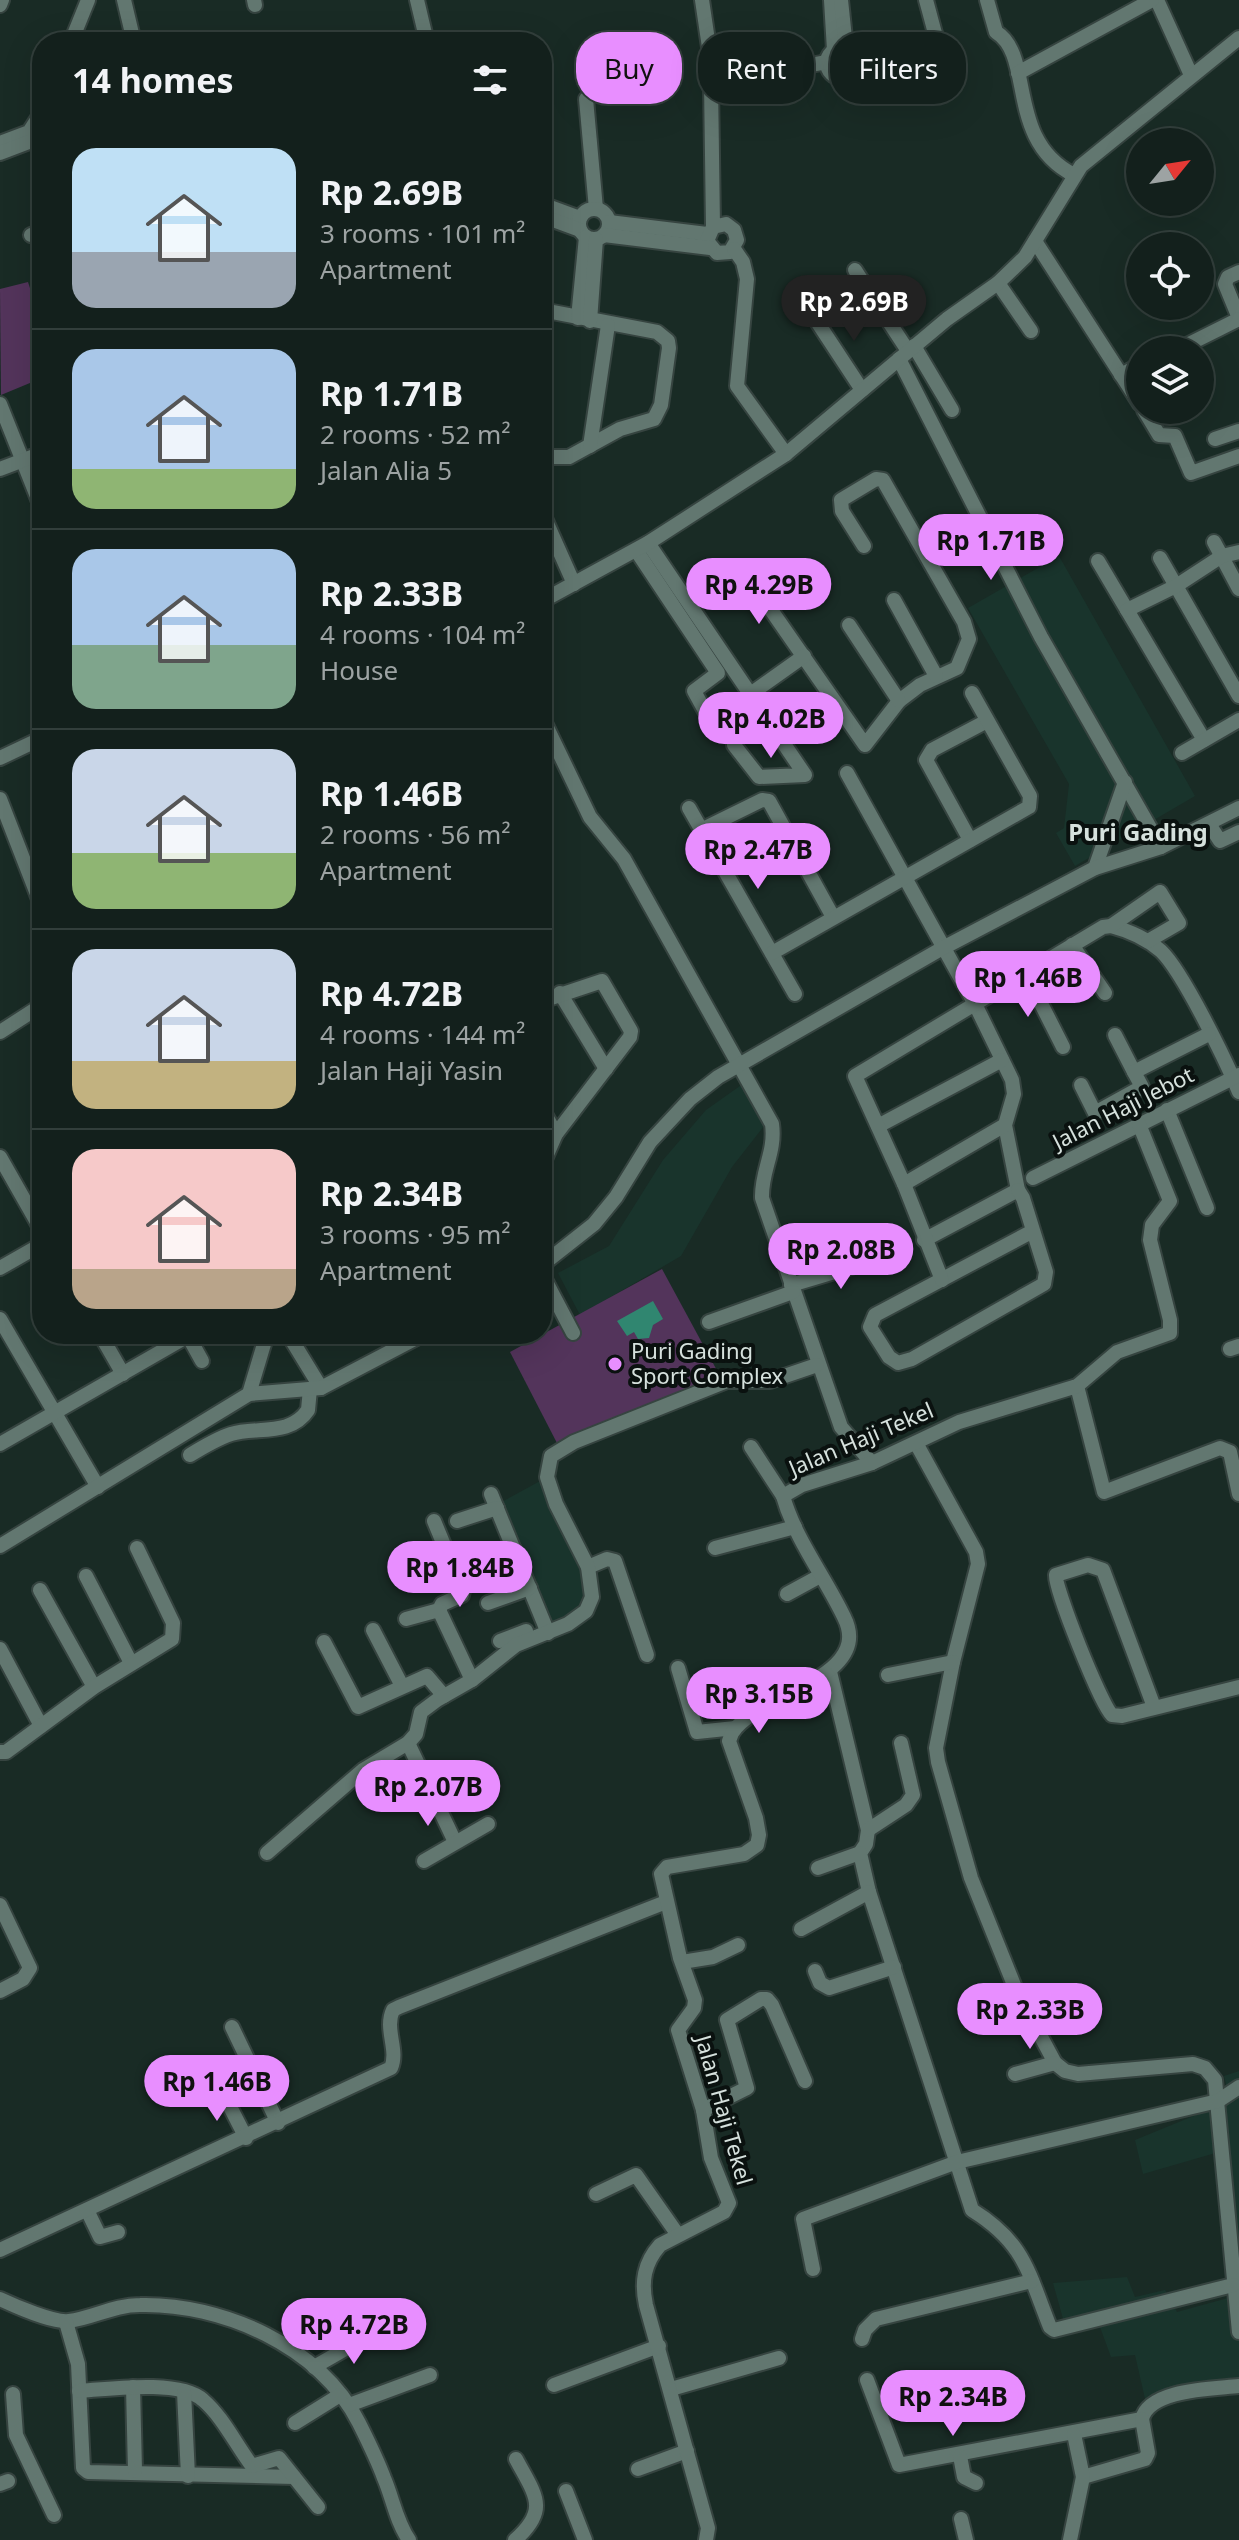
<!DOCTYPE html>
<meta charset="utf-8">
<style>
:root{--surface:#13201c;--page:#202d29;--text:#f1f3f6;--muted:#9da3a3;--line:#323e3b;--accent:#e88eff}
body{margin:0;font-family:"Noto Sans",sans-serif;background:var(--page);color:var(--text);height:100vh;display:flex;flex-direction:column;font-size:30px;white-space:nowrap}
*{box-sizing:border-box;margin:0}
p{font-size:26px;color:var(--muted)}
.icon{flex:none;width:44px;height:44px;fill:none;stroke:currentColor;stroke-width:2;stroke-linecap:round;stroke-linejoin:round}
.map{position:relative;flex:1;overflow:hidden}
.side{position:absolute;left:32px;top:32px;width:520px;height:1312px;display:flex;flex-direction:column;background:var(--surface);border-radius:32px;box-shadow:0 8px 32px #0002,0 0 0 2px var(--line)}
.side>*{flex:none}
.top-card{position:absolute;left:576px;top:32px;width:542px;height:72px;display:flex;gap:16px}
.needle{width:52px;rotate:60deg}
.fabs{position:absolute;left:1126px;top:128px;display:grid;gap:16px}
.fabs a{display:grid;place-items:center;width:88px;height:88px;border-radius:50%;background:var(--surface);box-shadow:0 8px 32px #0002,0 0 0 2px var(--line);font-size:40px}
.price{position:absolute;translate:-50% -68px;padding:0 18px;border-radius:28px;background:var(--accent);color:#111;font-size:26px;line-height:52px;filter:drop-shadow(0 2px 4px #0008)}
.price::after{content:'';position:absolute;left:50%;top:48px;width:24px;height:18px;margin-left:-12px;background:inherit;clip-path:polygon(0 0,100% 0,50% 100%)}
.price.active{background:#222;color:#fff}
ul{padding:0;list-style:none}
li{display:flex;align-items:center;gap:24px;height:200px;padding:0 40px}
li+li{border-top:2px solid var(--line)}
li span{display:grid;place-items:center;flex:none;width:224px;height:160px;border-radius:24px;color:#555}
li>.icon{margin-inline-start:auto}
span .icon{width:96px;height:96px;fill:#fffc;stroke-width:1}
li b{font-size:34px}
h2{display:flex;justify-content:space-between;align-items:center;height:96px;padding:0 40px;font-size:34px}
.pill{padding:0 28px;border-radius:32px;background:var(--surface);box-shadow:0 8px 32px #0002,0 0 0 2px var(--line);font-size:28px;line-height:72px}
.pill.active{background:var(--accent);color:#111}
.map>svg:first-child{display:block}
</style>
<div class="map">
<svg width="1239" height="2540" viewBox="0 0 1239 2540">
<rect width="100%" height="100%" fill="#192b25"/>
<!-- built -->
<g fill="#19342c">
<path d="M 1059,556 L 1195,796 L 1075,866 L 1056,833 L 1064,828 L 1069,784 L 968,608 Z"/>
<path d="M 747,1081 L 768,1121 L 732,1167 L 681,1256 L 580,1315 L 558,1273 L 609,1246 L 663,1160 L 706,1110 Z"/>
<path d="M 542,1480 L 590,1579 L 581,1605 L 549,1627 L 498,1504 Z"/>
<path d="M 1239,2071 L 1239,2243 L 1219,2152 L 1143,2174 L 1135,2140 L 1230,2101 L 1224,2076 Z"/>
<path d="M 1127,2277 L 1135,2297 L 1165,2290 L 1177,2312 L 1239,2295 L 1239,2394 L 1146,2403 L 1135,2355 L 1111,2357 L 1097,2319 L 1065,2326 L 1053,2283 Z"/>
</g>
<!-- green -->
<g fill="#53345b">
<path d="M 28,282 L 42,325 L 42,378 L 1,395 L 0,289 Z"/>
<path d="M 662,1269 L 720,1376 L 558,1445 L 510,1352 Z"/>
</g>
<!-- water -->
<path fill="#308670" d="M 653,1301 L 663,1319 L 653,1325 L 649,1338 L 638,1339 L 634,1332 L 627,1336 L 617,1321 Z"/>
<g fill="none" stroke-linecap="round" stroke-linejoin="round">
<!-- minor casing -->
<g stroke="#364440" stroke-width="18">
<g id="minor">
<path d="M 124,0 L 134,42"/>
<path d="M 254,0 L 255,5"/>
<path d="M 417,0 L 427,42"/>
<path d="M 702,0 L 714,81"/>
<path d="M 831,0 L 834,50"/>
<path d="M 841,0 L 846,48"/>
<path d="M 987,0 L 996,32 C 1035,56 1005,140 1074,175"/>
<path d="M 1157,0 L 1191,75"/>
<path d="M 0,5 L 2,0"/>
<path d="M 71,42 L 88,0"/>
<circle cx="842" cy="63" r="15"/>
<path d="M 854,72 C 879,78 918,84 940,68 L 943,63 L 926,0"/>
<path d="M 1018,73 L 1152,0"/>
<path d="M 586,99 L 596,209"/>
<path d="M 0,143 L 29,132 L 42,112"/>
<path d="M 0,153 L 42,137"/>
<path d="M 542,204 L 580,218"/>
<circle cx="594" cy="224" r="15"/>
<path d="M 542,216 L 580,230"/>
<path d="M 609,222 L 707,234"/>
<path d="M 713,227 L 726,224 L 734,230 L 737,240 L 730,252 L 717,253 L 707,241 L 713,227 L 711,83 L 827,62"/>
<path d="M 31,235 L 42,231"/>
<path d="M 604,235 L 710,248"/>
<path d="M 1035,241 L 1140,404"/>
<path d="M 734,249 L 743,262 L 747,279 L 737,386 L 786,454"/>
<path d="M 855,270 L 908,351"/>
<path d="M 1239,272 L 1228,277 L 1225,284 L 1239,318"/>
<path d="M 998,283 L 1031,331"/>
<path d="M 542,310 L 657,332 L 668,341 L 669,348 L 661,405 L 654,419 L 620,429 L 569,457 L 542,457"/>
<path d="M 814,317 L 862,390"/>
<path d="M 578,318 L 586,237"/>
<path d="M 590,321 L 596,239"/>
<path d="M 914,346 L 952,410"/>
<path d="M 1177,350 L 1239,319"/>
<path d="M 899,359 L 1041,637 L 1161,847"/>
<path d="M 1121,375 L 1140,365"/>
<path d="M 0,404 L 42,509"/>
<path d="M 1144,410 L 1159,435 L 1175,436 L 1191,473 L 1239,456"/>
<path d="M 1215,439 L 1239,431"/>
<path d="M 590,446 L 608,325"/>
<path d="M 0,469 L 42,453"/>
<path d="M 542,512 L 574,584"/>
<path d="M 1214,542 L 1239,589"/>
<path d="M 648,543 L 805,775 L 759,777 L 734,745"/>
<path d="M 636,550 L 718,673 L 694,691 L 705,711"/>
<path d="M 1160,558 L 1239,696"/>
<path d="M 1098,561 L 1204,740"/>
<path d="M 746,574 L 865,745 L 899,701 L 920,685 L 957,668 L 969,639 L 964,622 L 883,480 L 876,479 L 841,500 L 842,511 L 864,546"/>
<path d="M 894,600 L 936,676"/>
<path d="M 542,601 L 648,543 L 786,454 L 947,319 L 998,283 L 1025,257 L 1081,166 L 1239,38"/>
<path d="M 1127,610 L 1176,586 L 1222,556 L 1239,552"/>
<path d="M 849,625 L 899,701"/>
<path d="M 752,693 L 804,656"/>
<path d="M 542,717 L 590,817 L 624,859 L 772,1124 C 776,1152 761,1171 762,1198 L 841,1427 L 872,1463"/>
<path d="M 1182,753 L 1239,720"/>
<path d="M 0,758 L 42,738"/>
<path d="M 847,773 L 976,1006 L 1012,1080 L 1014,1094 L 1005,1125 L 1018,1190 L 924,1240"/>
<path d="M 0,799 L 42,907"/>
<path d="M 689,808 L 795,994"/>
<path d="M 1209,824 L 1220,841 L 1239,832"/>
<path d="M 701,830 L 762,800 L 769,801 L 833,917"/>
<path d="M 970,840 L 926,760 L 932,750 L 987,721"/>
<path d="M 1095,868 L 1125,782"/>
<path d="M 1111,926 C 1130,931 1146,938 1161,951 C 1183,972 1226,1061 1239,1092"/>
<path d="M 1072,945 L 1105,993"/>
<path d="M 772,953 L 1029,807 L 1030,796 L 972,693"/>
<path d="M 1026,974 L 1063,1047"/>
<path d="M 560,993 L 606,1069"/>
<path d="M 542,1001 L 602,981 L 631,1031 L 630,1037 L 556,1134 L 542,1166"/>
<path d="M 0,1032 L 42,1005"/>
<path d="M 1115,1035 L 1134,1072"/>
<path d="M 1081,1085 L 1095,1113 L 1142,1087 L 1134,1072 L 1209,1034"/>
<path d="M 542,1109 L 556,1134"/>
<path d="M 1167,1110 L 1207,1208"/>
<path d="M 878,1126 L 1002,1060"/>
<path d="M 0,1157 L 42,1231"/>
<path d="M 1033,1178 L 1239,1075"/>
<path d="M 904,1184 L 1005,1125"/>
<path d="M 1018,1190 L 1023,1198 L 1046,1272 L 1044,1284 L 912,1359 L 898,1363 L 889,1357 L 870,1327 L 875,1315 L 1033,1231"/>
<path d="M 542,1265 L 594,1224 L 616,1197 L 650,1142 L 690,1099 L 718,1077 L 941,949 L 1095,868 L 1161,847 L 1239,808"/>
<path d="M 0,1268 L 42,1244"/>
<path d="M 542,1274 L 573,1333"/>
<path d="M 942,1280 L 904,1184 L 855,1076 L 1103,927 L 1111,926 L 1160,892 L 1179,923 L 1148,941"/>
<path d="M 791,1285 L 878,1259"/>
<path d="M 0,1319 L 98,1487"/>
<path d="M 709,1322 L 793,1292"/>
<path d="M 100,1334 L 123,1374"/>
<path d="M 187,1334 L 202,1361"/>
<path d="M 288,1334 L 321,1388"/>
<path d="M 1230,1349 L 1239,1346"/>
<path d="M 1077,1386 L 1104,1492 L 1220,1448 L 1230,1452 L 1239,1494"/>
<path d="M 249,1394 L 267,1334"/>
<path d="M 916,1443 L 976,1552 L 978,1564 L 953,1662 L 936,1748 L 938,1762 L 971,1878 L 1016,1990 L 1055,2063 L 1065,2071 L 1078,2074 L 1193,2064 L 1205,2068 L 1215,2080 L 1239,2332"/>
<path d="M 0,1444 L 188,1336"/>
<path d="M 751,1447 L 783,1496"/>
<path d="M 190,1455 C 203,1447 216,1439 231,1434 C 257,1426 290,1437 308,1410 L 310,1389"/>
<path d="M 491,1494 L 548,1633"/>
<path d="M 434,1521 L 463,1591 L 462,1595 L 442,1604 L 439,1610"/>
<path d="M 457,1521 L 497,1508"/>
<path d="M 0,1546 L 249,1394 L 321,1388 L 424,1334"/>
<path d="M 715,1548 L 795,1527"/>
<path d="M 473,1565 L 514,1549"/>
<path d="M 588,1567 L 607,1559 L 615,1561 L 647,1655"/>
<path d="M 86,1576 L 131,1663"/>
<path d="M 40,1590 L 94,1687"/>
<path d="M 787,1594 L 820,1576"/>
<path d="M 488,1603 L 530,1588"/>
<path d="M 406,1619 L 439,1610 L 472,1680"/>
<path d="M 373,1630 L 402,1686"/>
<path d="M 500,1641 L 526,1631"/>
<path d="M 324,1642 L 358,1707 L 427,1676 L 444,1696"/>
<path d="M 0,1649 L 41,1726"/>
<path d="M 678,1668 L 697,1732 L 735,1728"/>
<path d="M 830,1672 L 868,1830 L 866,1844 L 860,1853 L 869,1892 L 972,2210 C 1025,2243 1028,2272 1050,2327 L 1054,2330 L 1233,2285"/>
<path d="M 888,1675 L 953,1662"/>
<path d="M 1154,1707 L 1103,1570 L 1088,1565 L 1056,1575 C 1054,1587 1101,1705 1112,1715 L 1122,1716 L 1239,1687"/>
<path d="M 408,1743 L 455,1842"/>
<path d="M 0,1752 L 6,1752 L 94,1687 L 172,1639 L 173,1623 L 137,1548"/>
<path d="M 440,1808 L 467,1784"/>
<path d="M 868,1830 L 906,1805 L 913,1795 L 901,1743"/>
<path d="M 267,1853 L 363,1770 L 408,1743 L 416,1734 L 421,1712 L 437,1700 L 472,1680 L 516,1645 L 568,1624 L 586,1611 L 592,1597 L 588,1567 L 556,1504 L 547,1477 L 551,1456 L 574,1442 L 727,1381 L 770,1381 L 817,1365"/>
<path d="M 424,1861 L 488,1824"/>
<path d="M 818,1868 L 860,1853"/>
<path d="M 0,1905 L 30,1968 L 23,1979 L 0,1991"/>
<path d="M 801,1929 L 869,1892"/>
<path d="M 682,1962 L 713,1957 L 738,1945"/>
<path d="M 815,1971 L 820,1983 L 829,1988 L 894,1967"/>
<path d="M 232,2027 L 278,2123"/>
<path d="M 1015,2074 L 1055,2063"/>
<path d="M 222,2091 L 246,2138"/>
<path d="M 703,2110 L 747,2088 L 727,2020 L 761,1999 L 767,1999 L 772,2005 L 805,2081"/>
<path d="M 596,2194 L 636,2175 L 678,2235"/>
<path d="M 87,2210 L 100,2237 L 118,2232"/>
<path d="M 0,2250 L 391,2068 C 399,2050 384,2029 393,2010 L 399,2007 L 666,1902"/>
<path d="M 813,2269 L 803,2219 L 957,2162 L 1218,2101 L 1239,2087"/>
<path d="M 0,2299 C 15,2306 54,2323 69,2321 C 93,2318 114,2305 140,2305 C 221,2303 321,2346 359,2423 C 368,2441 377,2459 384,2478 C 393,2499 396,2521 409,2540"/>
<path d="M 66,2322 L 78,2364 L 83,2468 L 88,2472 L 294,2477"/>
<path d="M 862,2339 L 865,2330 L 876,2319 L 1032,2281"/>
<path d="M 314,2367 L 375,2332"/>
<path d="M 867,2380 L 899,2465 L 1142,2419 C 1149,2389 1213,2389 1239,2386"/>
<path d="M 554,2385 L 659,2346"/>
<path d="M 133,2387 L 135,2471"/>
<path d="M 671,2389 L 779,2358"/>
<path d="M 79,2391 C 108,2389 180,2379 203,2400 C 223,2417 236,2445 252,2466 L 279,2458 L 318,2507"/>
<path d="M 184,2392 L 188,2476"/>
<path d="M 13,2394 L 16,2435 L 54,2515"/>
<path d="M 349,2405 L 430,2375"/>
<path d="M 295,2423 L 340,2395"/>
<path d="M 960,2456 L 964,2477 L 976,2483"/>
<path d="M 638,2469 L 687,2451"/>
<path d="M 1083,2477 L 1145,2459 L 1148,2453 L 1142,2419"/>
<path d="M 0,2484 L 8,2481"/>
<path d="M 566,2491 L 585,2540"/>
<path d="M 961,2519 L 966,2540"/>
<path d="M 515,2540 C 550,2509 535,2495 516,2459"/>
<path d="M 706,2540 L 708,2528 L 646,2305 C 641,2282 644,2263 660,2245 L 724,2212 L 729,2203 L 711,2158 L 703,2110 L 678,2030 L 694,2008 L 695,2000 L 680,1958 L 661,1874 L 667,1867 L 744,1854 L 757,1845 L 759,1835 L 756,1818 L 729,1741 L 732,1733 C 756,1694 875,1679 844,1617 C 825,1577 795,1539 783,1496 L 802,1485 L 872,1463 L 959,1422 L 1077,1386 L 1117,1352 L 1170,1333 L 1170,1320 L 1150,1240 L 1152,1225 L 1170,1201 L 1139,1124"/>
<path d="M 1070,2540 L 1083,2477 L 1074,2434"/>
</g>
</g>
<!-- minor -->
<use href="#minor" stroke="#627770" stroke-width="14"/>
</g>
<!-- markers -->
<circle fill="#e88eff" stroke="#0a110f" stroke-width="3" cx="615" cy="1364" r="8"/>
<g text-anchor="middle" stroke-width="8" stroke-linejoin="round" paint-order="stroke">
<!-- street labels -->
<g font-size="22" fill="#d6e1dd" stroke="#0a110f">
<text transform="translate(1123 1108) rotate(-27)" y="8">Jalan Haji Jebot</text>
<text transform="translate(861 1439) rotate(-23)" y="8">Jalan Haji Tekel</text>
<text transform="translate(724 2110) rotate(74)" y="8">Jalan Haji Tekel</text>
</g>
<!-- poi labels -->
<g font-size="22" fill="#d6e1dd" stroke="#0a110f" text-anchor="start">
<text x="631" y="1359">Puri Gading<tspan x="631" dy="25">Sport Complex</tspan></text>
</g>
<!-- neighbourhood labels -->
<g font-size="24" font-weight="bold" fill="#d6e1dd" stroke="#0a110f">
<text x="1138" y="841">Puri Gading</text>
</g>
</g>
</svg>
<div class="fabs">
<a><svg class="needle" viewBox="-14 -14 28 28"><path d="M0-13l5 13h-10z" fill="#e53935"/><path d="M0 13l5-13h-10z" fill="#9da3a3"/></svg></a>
<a><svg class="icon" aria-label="locate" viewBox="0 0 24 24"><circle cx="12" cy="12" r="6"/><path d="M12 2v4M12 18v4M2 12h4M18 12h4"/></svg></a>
<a><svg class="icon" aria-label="layers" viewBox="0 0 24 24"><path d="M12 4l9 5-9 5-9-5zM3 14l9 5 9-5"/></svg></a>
</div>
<b class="price active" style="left:854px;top:343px">Rp 2.69B</b>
<b class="price" style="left:991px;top:582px">Rp 1.71B</b>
<b class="price" style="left:759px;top:626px">Rp 4.29B</b>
<b class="price" style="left:771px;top:760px">Rp 4.02B</b>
<b class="price" style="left:758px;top:891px">Rp 2.47B</b>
<b class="price" style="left:1028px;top:1019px">Rp 1.46B</b>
<b class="price" style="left:841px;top:1291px">Rp 2.08B</b>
<b class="price" style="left:460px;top:1609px">Rp 1.84B</b>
<b class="price" style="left:759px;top:1735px">Rp 3.15B</b>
<b class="price" style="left:428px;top:1828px">Rp 2.07B</b>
<b class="price" style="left:1030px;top:2051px">Rp 2.33B</b>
<b class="price" style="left:217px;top:2123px">Rp 1.46B</b>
<b class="price" style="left:354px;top:2366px">Rp 4.72B</b>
<b class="price" style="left:953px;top:2438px">Rp 2.34B</b>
<div class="top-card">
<a class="pill active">Buy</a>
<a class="pill">Rent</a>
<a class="pill">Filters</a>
</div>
<section class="side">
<h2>14 homes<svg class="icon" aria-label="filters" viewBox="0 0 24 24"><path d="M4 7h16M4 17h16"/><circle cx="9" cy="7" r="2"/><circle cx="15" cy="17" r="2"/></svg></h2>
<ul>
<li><span style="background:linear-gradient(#bfe0f5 65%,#9aa5b1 0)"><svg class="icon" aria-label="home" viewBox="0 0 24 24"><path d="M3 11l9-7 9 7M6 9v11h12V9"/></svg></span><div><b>Rp 2.69B</b><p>3 rooms · 101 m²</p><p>Apartment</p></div></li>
<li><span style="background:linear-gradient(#a9c7e8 75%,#8fb573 0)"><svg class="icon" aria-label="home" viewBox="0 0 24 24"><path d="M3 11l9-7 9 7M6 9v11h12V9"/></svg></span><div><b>Rp 1.71B</b><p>2 rooms · 52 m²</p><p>Jalan Alia 5</p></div></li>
<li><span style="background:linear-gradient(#a9c7e8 60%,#7fa58c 0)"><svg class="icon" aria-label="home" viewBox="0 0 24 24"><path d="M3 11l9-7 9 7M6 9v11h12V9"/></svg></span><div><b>Rp 2.33B</b><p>4 rooms · 104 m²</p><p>House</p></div></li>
<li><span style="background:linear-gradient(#c9d6e8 65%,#8fb573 0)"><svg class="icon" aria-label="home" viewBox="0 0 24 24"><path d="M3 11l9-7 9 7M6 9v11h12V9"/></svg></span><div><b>Rp 1.46B</b><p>2 rooms · 56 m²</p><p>Apartment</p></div></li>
<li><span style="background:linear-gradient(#c9d6e8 70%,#c2b280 0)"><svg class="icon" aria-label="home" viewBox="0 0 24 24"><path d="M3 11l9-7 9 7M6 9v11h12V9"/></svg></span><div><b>Rp 4.72B</b><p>4 rooms · 144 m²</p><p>Jalan Haji Yasin</p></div></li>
<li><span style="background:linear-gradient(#f6c9c9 75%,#b9a48a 0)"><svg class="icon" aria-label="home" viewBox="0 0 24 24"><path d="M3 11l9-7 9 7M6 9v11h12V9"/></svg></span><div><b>Rp 2.34B</b><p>3 rooms · 95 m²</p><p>Apartment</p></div></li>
</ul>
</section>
</div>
